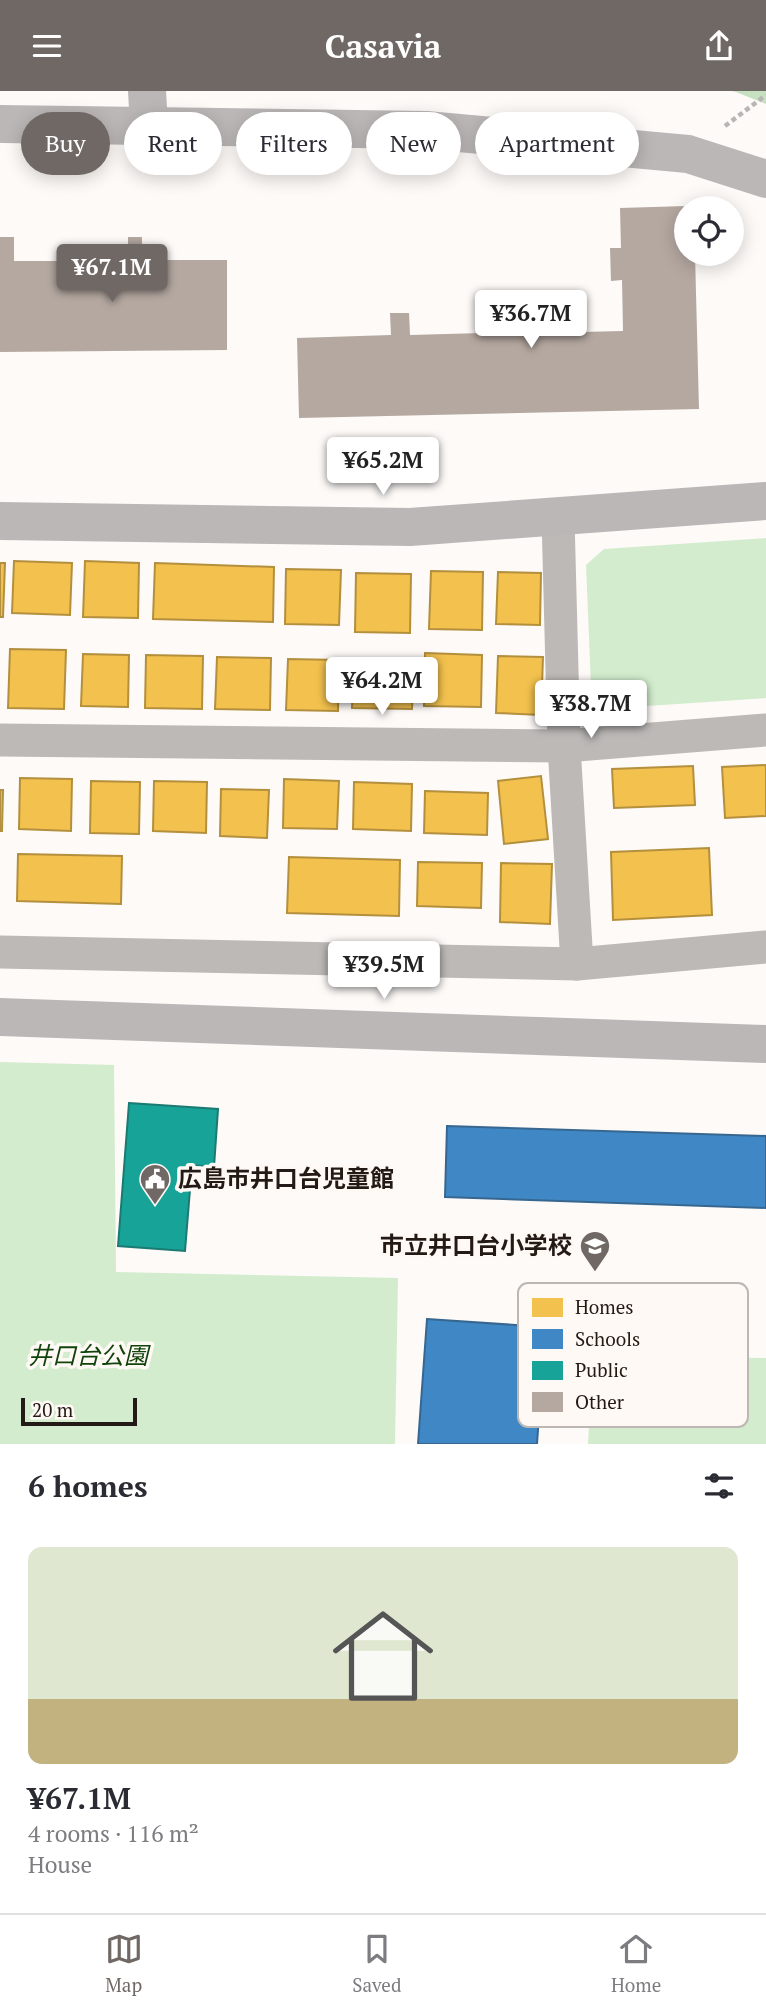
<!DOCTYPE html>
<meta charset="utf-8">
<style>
:root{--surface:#fff;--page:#f2f2f3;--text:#2b2b33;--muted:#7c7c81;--line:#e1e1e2;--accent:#706864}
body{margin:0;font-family:"PT Serif","Noto Sans JP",serif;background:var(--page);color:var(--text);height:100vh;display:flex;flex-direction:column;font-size:26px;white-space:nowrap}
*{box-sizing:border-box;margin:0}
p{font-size:23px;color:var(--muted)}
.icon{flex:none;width:38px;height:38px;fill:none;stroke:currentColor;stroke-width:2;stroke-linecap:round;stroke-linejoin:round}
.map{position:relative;height:1353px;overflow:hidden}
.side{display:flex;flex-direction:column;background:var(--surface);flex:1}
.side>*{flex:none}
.banner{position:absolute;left:21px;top:21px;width:724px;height:63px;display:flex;gap:14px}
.controls{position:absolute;left:674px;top:105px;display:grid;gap:14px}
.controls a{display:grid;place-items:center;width:70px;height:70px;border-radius:50%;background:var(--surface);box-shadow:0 4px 18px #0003;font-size:35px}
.scale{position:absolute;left:21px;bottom:18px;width:116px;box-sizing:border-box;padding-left:7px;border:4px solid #241a15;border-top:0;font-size:19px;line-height:24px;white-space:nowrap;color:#241a15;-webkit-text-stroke:5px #fff9f6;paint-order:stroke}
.price{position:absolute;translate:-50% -60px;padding:0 16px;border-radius:7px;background:#fff;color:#222;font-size:23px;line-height:46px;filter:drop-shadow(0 2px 4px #0008)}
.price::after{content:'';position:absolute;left:50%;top:42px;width:21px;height:16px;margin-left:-10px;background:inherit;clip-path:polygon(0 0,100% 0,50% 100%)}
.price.on{background:var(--accent);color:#fff}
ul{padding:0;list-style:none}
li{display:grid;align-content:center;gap:14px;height:371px;padding:0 28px}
li span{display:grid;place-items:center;height:217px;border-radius:14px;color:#555}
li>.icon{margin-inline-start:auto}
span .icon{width:126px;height:126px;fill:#fffc;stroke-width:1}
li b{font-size:30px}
h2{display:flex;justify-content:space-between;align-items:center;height:84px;padding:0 28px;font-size:30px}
.tag{padding:0 24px;border-radius:32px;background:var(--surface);box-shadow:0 4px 18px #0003;font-size:24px;line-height:63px}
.tag.on{background:var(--accent);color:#fff}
header{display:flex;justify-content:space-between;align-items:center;height:91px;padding:0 28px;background:var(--accent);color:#fff;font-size:32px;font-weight:700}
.dock{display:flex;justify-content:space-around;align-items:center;height:98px;border-top:2px solid var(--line);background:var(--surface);font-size:19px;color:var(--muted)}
.dock a{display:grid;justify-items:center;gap:4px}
.dock .on{color:var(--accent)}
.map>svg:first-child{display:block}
</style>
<header><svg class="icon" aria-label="menu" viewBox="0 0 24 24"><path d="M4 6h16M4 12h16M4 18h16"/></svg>Casavia<svg class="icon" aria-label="share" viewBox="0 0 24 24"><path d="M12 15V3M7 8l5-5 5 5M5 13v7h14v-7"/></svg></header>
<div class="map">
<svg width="766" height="1353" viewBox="0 0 766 1353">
<rect width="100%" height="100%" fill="#fdfaf8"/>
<!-- green -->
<g fill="#d2eccd">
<path d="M 766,447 L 766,607 L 617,617 L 591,595 L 586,474 L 604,458 Z"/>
<path d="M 0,971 L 114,974 L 116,1181 L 398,1187 L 395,1353 L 0,1353 Z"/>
<path d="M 593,1265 L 766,1267 L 766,1353 L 588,1353 Z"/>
</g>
<!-- forest -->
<path fill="#c6e1c0" d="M 732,0 L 766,0 L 766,13 L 736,1 Z"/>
<!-- homes -->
<g fill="#f2c14e" stroke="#b48f3d" stroke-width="2">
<path d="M 14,470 L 72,472 L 70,524 L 12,522 Z"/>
<path d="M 85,470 L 139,472 L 138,527 L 83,526 Z"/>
<path d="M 0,472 L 5,472 L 3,526 L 0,526 Z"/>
<path d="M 155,472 L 274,476 L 273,531 L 153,528 Z"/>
<path d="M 286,478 L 341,479 L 339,534 L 285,533 Z"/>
<path d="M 431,480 L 483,481 L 482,539 L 429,538 Z"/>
<path d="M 498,481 L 541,482 L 540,534 L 496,533 Z"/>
<path d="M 356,482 L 411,483 L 410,542 L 355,541 Z"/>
<path d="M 10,558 L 66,559 L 64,618 L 8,617 Z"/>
<path d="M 425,562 L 482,564 L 481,616 L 424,615 Z"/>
<path d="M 83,563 L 129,564 L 128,616 L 81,615 Z"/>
<path d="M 146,564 L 203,565 L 202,618 L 145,617 Z"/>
<path d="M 498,565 L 543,566 L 541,624 L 496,622 Z"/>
<path d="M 217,566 L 271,567 L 270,619 L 215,618 Z"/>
<path d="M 354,567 L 414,568 L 412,618 L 352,617 Z"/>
<path d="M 288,568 L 339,569 L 338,620 L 286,619 Z"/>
<path d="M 766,674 L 766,725 L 725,727 L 722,676 Z"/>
<path d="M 693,675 L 695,714 L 614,717 L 612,678 Z"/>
<path d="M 541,685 L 548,748 L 504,753 L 498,690 Z"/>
<path d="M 20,687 L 72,688 L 71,740 L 19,738 Z"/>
<path d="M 284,688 L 339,690 L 337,738 L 283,737 Z"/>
<path d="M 91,690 L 140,691 L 139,743 L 90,742 Z"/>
<path d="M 154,690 L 207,691 L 206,742 L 153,740 Z"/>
<path d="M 354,691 L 412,693 L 411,740 L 353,738 Z"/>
<path d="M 221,698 L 269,699 L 267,747 L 220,745 Z"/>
<path d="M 0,699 L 3,699 L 2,740 L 0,740 Z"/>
<path d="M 425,700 L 488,702 L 487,744 L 424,742 Z"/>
<path d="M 709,757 L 712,824 L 613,829 L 611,761 Z"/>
<path d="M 18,763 L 122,765 L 121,813 L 17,810 Z"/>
<path d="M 289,766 L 400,769 L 399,825 L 287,822 Z"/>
<path d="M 418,771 L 482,772 L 481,817 L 417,815 Z"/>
<path d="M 501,772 L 552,773 L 550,833 L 500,831 Z"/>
</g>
<!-- schools -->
<g fill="#3f88c5" stroke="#376790" stroke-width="2">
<path d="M 447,1035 L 766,1045 L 766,1117 L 445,1106 Z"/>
<path d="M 427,1228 L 545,1236 L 537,1353 L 418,1353 Z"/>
</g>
<!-- public -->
<path fill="#17a398" stroke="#1b7a71" stroke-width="2" d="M 129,1012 L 218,1018 L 214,1076 L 192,1074 L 185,1160 L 118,1155 Z"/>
<!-- building -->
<g fill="#b5a8a1">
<path d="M 686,115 L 686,163 L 695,163 L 699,318 L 299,327 L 297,247 L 391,244 L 390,222 L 409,222 L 410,244 L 562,240 L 562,220 L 579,220 L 580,241 L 623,240 L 622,189 L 611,190 L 610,157 L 621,157 L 620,117 Z"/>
<path d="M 0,146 L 14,146 L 14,170 L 128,170 L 128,146 L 142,146 L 142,169 L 227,169 L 227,259 L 0,261 Z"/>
</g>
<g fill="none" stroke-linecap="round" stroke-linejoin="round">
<!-- path -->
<path stroke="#b9b5b4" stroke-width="4.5" stroke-dasharray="5 3.5" stroke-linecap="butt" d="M 725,35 L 766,4"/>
<!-- street -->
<g stroke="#bcb9b7" stroke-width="33">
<path d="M 558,427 L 564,655 L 577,873"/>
<path d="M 0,649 L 564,655 L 766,639"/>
<path d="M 0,861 L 577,873 L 766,856"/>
</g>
<!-- secondary -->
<g stroke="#bcb7b7" stroke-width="38">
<path d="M 147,0 L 149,35"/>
<path d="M 0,33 L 426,39 L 688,63 L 766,88"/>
<path d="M 0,430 L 410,436 L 766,410"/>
<path d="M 0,926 L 766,953"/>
</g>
</g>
<!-- icons -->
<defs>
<g id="civic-pin" transform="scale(1.575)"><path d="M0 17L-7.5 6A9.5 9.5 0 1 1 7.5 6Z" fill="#706864" stroke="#fff9f6"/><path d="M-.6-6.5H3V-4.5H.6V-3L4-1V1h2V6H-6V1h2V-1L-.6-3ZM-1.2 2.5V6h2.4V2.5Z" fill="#fff"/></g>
<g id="school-pin" transform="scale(1.575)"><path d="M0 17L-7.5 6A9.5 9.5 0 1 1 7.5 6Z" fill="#706864" stroke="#fff9f6"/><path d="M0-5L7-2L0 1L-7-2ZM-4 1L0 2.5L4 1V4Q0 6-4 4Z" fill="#fff"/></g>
</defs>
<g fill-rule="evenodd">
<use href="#civic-pin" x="155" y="1088"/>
<use href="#school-pin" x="595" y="1155"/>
</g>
<g text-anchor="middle" stroke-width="7" stroke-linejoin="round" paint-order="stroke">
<!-- poi labels -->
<g font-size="24" font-weight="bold" fill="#241a15" stroke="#fff9f6" text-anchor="start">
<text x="178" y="1096">広島市井口台児童館</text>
<text x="572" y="1163" text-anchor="end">市立井口台小学校</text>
</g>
<!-- park labels -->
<g font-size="24" font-style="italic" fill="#10430b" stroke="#fff9f6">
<text x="88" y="1273">井口台公園</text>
</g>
</g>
<!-- legend -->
<rect x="518" y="1192" width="230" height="144" rx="10" fill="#fff9f6" stroke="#bdb6b2" stroke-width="2"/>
<rect x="532" y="1207" width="31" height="19" fill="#f2c14e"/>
<rect x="532" y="1238" width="31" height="20" fill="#3f88c5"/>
<rect x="532" y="1270" width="31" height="19" fill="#17a398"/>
<rect x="532" y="1301" width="31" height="20" fill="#b5a8a1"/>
<g font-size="19" fill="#241a15">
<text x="575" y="1223">Homes</text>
<text x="575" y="1255">Schools</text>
<text x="575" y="1286">Public</text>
<text x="575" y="1318">Other</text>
</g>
</svg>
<div class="controls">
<a><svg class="icon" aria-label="locate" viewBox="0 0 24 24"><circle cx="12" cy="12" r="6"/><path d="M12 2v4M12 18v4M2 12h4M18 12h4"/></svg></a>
</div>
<div class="scale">20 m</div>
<b class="price on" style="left:112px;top:213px">¥67.1M</b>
<b class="price" style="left:531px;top:259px">¥36.7M</b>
<b class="price" style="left:383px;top:406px">¥65.2M</b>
<b class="price" style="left:382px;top:626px">¥64.2M</b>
<b class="price" style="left:591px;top:649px">¥38.7M</b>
<b class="price" style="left:384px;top:910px">¥39.5M</b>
<div class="banner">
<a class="tag on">Buy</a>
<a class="tag">Rent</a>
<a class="tag">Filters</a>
<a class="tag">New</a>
<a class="tag">Apartment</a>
</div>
</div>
<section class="side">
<h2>6 homes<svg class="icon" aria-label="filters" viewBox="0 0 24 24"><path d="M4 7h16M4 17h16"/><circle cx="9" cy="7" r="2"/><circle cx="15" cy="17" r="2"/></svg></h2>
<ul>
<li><span style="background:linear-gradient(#dfe7d0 70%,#c2b280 0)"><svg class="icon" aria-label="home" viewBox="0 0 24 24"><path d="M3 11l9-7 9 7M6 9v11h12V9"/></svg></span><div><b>¥67.1M</b><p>4 rooms · 116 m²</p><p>House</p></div></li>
</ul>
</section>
<nav class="dock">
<a class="on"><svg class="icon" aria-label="map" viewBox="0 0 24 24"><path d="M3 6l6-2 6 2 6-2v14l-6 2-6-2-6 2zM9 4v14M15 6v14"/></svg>Map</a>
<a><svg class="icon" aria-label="saved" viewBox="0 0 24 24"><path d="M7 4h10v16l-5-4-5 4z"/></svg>Saved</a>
<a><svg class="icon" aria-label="home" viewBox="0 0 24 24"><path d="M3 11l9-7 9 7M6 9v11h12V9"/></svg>Home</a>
</nav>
